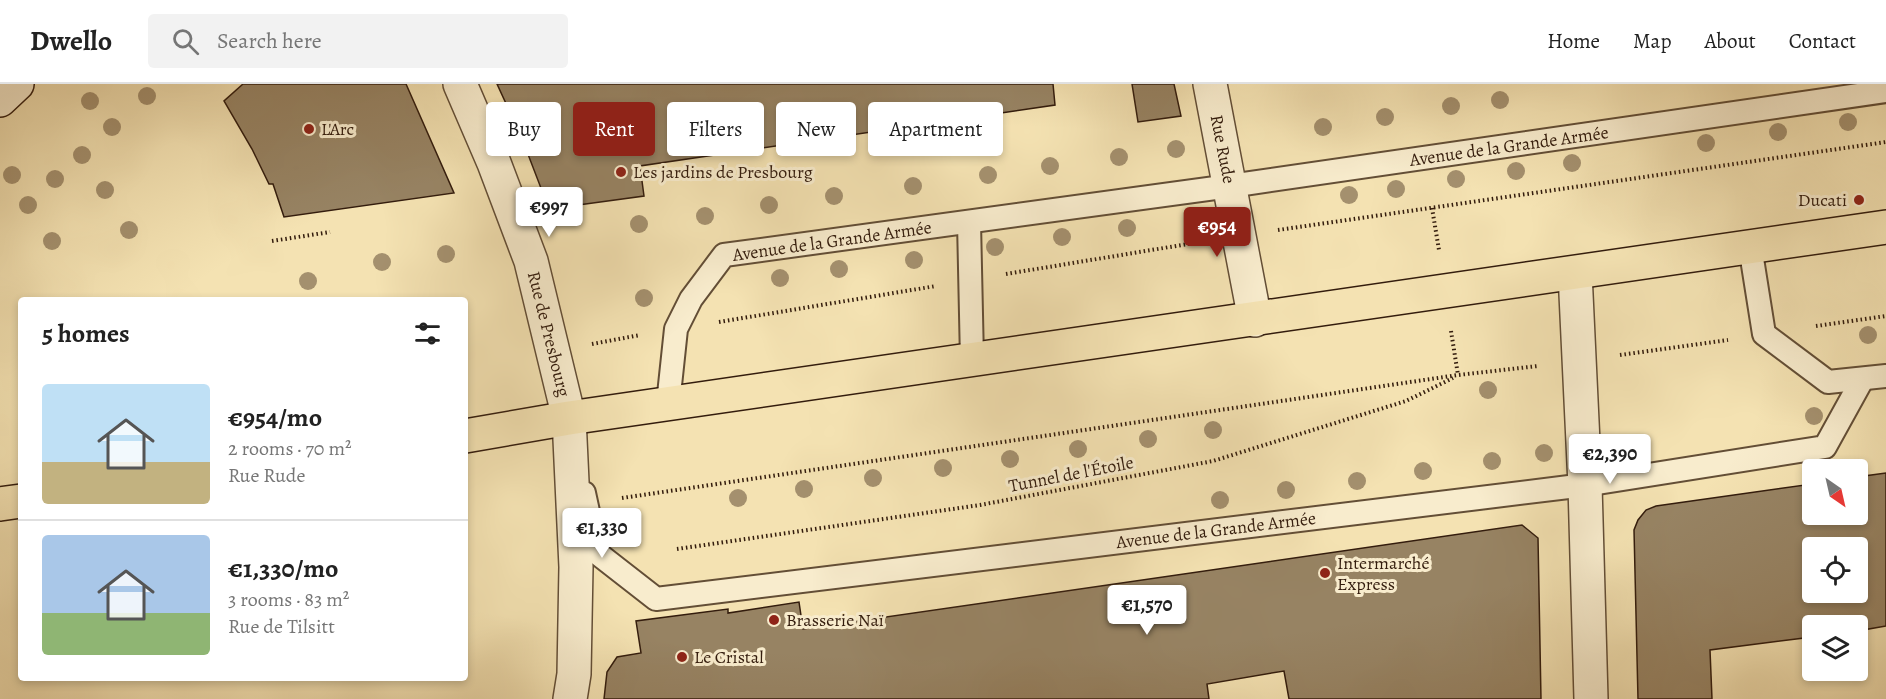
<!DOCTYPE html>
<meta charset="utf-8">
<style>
:root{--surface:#fff;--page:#f2f2f2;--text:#222;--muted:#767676;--line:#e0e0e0;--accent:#8f2418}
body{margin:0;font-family:Alegreya,serif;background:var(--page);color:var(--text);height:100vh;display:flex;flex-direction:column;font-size:22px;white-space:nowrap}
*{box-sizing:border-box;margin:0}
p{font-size:20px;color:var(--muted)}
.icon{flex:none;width:33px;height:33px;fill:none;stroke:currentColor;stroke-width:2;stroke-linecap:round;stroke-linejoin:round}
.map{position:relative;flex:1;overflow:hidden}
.side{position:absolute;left:18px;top:213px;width:450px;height:384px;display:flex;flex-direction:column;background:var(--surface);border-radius:6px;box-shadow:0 3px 9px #0003}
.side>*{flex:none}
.top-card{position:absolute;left:486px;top:18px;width:570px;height:54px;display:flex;gap:12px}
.needle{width:39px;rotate:146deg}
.fabs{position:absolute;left:1802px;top:375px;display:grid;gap:12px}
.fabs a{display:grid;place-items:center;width:66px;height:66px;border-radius:6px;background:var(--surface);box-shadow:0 3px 9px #0003;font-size:30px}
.price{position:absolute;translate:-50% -51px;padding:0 14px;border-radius:6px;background:#fff;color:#222;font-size:20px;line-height:39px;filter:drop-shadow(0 2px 3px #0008)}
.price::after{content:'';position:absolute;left:50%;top:36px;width:18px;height:14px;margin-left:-9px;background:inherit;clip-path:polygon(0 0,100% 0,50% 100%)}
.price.active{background:var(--accent);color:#fff}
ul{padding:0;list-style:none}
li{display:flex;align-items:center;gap:18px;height:150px;padding:0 24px}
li+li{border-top:2px solid var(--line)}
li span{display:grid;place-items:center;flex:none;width:168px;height:120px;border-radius:6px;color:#555}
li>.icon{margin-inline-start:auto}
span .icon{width:72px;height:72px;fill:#fffc;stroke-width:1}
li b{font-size:26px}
h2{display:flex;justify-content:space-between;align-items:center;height:72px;padding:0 24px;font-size:26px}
.tag{padding:0 21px;border-radius:6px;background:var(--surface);box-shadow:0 3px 9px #0003;font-size:21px;line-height:54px}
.tag.active{background:var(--accent);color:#fff}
header{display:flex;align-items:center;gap:36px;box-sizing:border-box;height:84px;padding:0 30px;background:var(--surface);border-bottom:2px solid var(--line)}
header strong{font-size:28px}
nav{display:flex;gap:33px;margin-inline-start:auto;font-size:21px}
.search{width:420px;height:54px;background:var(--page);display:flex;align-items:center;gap:15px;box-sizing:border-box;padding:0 21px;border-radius:6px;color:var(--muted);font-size:22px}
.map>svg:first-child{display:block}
</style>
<header>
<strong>Dwello</strong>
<div class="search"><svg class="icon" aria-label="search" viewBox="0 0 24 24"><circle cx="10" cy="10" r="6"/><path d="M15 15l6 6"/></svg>Search here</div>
<nav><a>Home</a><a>Map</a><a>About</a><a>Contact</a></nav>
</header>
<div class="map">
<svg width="1886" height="615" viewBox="0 0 1886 615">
<rect width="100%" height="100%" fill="#f4e2b2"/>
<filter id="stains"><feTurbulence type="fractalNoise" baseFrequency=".00333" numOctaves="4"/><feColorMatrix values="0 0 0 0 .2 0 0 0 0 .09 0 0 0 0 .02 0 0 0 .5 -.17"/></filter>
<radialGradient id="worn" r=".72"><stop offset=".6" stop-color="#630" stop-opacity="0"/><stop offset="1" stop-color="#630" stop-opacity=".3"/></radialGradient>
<!-- building -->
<g fill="#978363" stroke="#331c0d" stroke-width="1.5" fill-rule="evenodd">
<path d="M 243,0 L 406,0 L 454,109 L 284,133 L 273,100 L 269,100 L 252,65 L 224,17 Z"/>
<path d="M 497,0 L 1053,0 L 1055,21 L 640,82 L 644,112 L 549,125 L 521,52 Z"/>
<path d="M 1132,0 L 1174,0 L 1181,32 L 1138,38 Z"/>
<path d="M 1886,389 L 1886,542 L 1857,547 L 1857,542 L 1812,542 L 1812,553 L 1710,566 L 1712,615 L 1638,615 L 1634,446 L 1638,436 L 1646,426 L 1656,422 L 1812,400 L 1812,430 L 1857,430 L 1857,393 ZM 1812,464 L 1857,464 L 1857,508 L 1812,508 Z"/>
<path d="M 1522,441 L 1538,454 L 1541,615 L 1289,615 L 1284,587 L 1207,600 L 1209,615 L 604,615 L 607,588 L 617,573 L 641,569 L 636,537 L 728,525 L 728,529 L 799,518 L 803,545 Z"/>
</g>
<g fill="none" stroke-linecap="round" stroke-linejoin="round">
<!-- service casing -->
<g stroke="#634e36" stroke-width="26">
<g id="service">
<path d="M 969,138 L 972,276"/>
<path d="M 1750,162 L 1764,250 L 1828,298 L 1886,292"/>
<path d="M 668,320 L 676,245 L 691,215 L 724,171 L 1230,102 L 1886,7"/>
<path d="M 584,409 L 597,469 L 656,515 L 1585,401 L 1825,363 L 1862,296"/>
</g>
</g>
<!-- minor casing -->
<g stroke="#634e36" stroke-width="36">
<g id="minor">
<path d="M 460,0 L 494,79 L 531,177 L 569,334 L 576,483 L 574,590 L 570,615"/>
<path d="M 1210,0 L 1255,236"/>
<path d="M 1575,189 L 1585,401 L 1591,615"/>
</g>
</g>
<!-- secondary casing -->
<g stroke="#331c0d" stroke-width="36">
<path id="secondary" d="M 0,16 L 17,0"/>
</g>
<!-- primary casing -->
<g stroke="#331c0d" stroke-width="36">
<g id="primary">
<path d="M 465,352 L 569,334 L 1886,143"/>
<path d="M 0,420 L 21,417"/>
</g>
</g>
<!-- path -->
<g stroke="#331c0d" stroke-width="4" stroke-dasharray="1.5 3" stroke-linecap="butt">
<path d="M 1432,124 L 1439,166"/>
<path d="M 1278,146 L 1886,58"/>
<path d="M 272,157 L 330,148"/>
<path d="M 1006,190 L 1200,158"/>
<path d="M 719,238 L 936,202"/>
<path d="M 1816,242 L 1886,232"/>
<path d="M 1451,247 L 1458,291"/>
<path d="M 592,260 L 640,251"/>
<path d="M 1620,271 L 1728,256"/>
<path d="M 622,414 L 1458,291 L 1538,282"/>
<path d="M 677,465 L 980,421 L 1213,377 L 1406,317 L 1453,294"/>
</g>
<!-- service -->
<use href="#service" stroke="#f8eccd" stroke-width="22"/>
<!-- minor -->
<use href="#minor" stroke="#f8eccd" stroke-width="33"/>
<!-- secondary -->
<use href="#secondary" stroke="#f8eccd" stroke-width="33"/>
<!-- primary -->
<use href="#primary" stroke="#f4e2b2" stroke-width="33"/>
</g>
<!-- trees -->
<g fill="#a4906e">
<circle cx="147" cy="12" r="9"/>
<circle cx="1500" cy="16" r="9"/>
<circle cx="90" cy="17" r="9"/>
<circle cx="1451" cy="22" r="9"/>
<circle cx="1385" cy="33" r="9"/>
<circle cx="1848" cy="38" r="9"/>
<circle cx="112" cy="43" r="9"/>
<circle cx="1323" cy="43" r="9"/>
<circle cx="1778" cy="48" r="9"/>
<circle cx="1706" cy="59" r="9"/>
<circle cx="1176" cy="65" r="9"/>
<circle cx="82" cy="71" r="9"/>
<circle cx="1119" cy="73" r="9"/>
<circle cx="1572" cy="79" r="9"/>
<circle cx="1050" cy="82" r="9"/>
<circle cx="1516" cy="87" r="9"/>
<circle cx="12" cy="91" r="9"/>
<circle cx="988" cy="91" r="9"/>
<circle cx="55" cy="95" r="9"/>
<circle cx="1456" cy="95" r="9"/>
<circle cx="913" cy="102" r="9"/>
<circle cx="1396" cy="105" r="9"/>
<circle cx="105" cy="106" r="9"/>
<circle cx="1349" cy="111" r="9"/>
<circle cx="834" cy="112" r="9"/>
<circle cx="28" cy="121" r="9"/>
<circle cx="769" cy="121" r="9"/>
<circle cx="705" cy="132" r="9"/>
<circle cx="639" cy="140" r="9"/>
<circle cx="1127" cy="144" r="9"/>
<circle cx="129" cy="146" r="9"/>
<circle cx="1062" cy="153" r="9"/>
<circle cx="52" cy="157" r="9"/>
<circle cx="995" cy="163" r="9"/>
<circle cx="446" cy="170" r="9"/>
<circle cx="914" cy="176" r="9"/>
<circle cx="382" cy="178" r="9"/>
<circle cx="839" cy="185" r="9"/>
<circle cx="780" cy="194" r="9"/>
<circle cx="308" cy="197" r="9"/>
<circle cx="644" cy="214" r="9"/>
<circle cx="1868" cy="251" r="9"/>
<circle cx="1488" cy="306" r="9"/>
<circle cx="1814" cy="332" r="9"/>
<circle cx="1213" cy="346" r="9"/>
<circle cx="1148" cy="355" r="9"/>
<circle cx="1078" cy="365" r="9"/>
<circle cx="1544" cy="369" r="9"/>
<circle cx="1010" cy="375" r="9"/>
<circle cx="1492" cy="377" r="9"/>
<circle cx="943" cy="384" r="9"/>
<circle cx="1423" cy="387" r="9"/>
<circle cx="873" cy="394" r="9"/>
<circle cx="1357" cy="397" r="9"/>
<circle cx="804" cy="405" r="9"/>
<circle cx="1286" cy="406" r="9"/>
<circle cx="738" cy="414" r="9"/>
<circle cx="1220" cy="416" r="9"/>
</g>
<!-- markers -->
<g fill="#8f2418" stroke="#f8eccd" stroke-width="2">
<circle cx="309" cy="45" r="6"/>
<circle cx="621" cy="88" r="6"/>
<circle cx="1859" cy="116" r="6"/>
<circle cx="1325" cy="489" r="6"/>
<circle cx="774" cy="536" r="6"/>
<circle cx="682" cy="573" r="6"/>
</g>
<g text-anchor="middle" stroke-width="6" stroke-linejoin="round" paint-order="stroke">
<!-- poi labels -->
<g font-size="18" fill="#331c0d" stroke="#f8eccd" text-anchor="start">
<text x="321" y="51">L'Arc</text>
<text x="633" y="94">Les jardins de Presbourg</text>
<text x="1847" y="122" text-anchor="end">Ducati</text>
<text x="1337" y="485">Intermarché<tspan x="1337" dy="21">Express</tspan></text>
<text x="786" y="542">Brasserie Naï</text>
<text x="694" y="579">Le Cristal</text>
</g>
<!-- street labels -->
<g font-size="18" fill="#331c0d" stroke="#f8eccd">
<text transform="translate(1509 62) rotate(-8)" y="6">Avenue de la Grande Armée</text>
<text transform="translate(1223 65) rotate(79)" y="6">Rue Rude</text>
<text transform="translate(832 157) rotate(-8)" y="6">Avenue de la Grande Armée</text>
<text transform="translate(549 250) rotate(76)" y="6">Rue de Presbourg</text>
<text transform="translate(1071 390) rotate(-11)" y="6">Tunnel de l'Étoile</text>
<text transform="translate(1216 446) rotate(-7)" y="6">Avenue de la Grande Armée</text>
</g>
</g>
<rect width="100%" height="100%" filter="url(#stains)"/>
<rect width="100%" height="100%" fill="url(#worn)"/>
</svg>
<div class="fabs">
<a><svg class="needle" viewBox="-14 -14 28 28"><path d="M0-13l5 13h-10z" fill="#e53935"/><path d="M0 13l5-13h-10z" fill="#767676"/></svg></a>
<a><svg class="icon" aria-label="locate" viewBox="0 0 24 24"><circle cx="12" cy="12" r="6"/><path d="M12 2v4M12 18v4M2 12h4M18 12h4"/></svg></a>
<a><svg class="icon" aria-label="layers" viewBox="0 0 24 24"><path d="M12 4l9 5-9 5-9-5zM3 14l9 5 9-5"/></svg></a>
</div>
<b class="price" style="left:549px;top:154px">€997</b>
<b class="price active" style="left:1217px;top:174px">€954</b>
<b class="price" style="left:1610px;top:401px">€2,390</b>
<b class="price" style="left:602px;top:475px">€1,330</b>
<b class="price" style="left:1147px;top:552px">€1,570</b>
<div class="top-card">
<a class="tag">Buy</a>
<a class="tag active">Rent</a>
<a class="tag">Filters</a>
<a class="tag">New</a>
<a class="tag">Apartment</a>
</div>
<section class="side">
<h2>5 homes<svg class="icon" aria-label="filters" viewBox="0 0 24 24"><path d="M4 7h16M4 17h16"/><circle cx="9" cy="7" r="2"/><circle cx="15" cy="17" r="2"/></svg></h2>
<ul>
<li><span style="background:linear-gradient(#bfe0f5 65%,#c2b280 0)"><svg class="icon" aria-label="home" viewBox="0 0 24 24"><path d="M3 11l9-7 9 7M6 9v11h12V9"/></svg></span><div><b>€954/mo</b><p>2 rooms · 70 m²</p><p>Rue Rude</p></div></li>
<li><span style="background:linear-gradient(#a9c7e8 65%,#8fb573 0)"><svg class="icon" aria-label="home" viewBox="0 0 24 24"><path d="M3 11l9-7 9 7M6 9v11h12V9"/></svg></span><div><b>€1,330/mo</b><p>3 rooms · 83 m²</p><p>Rue de Tilsitt</p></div></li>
</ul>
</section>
</div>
